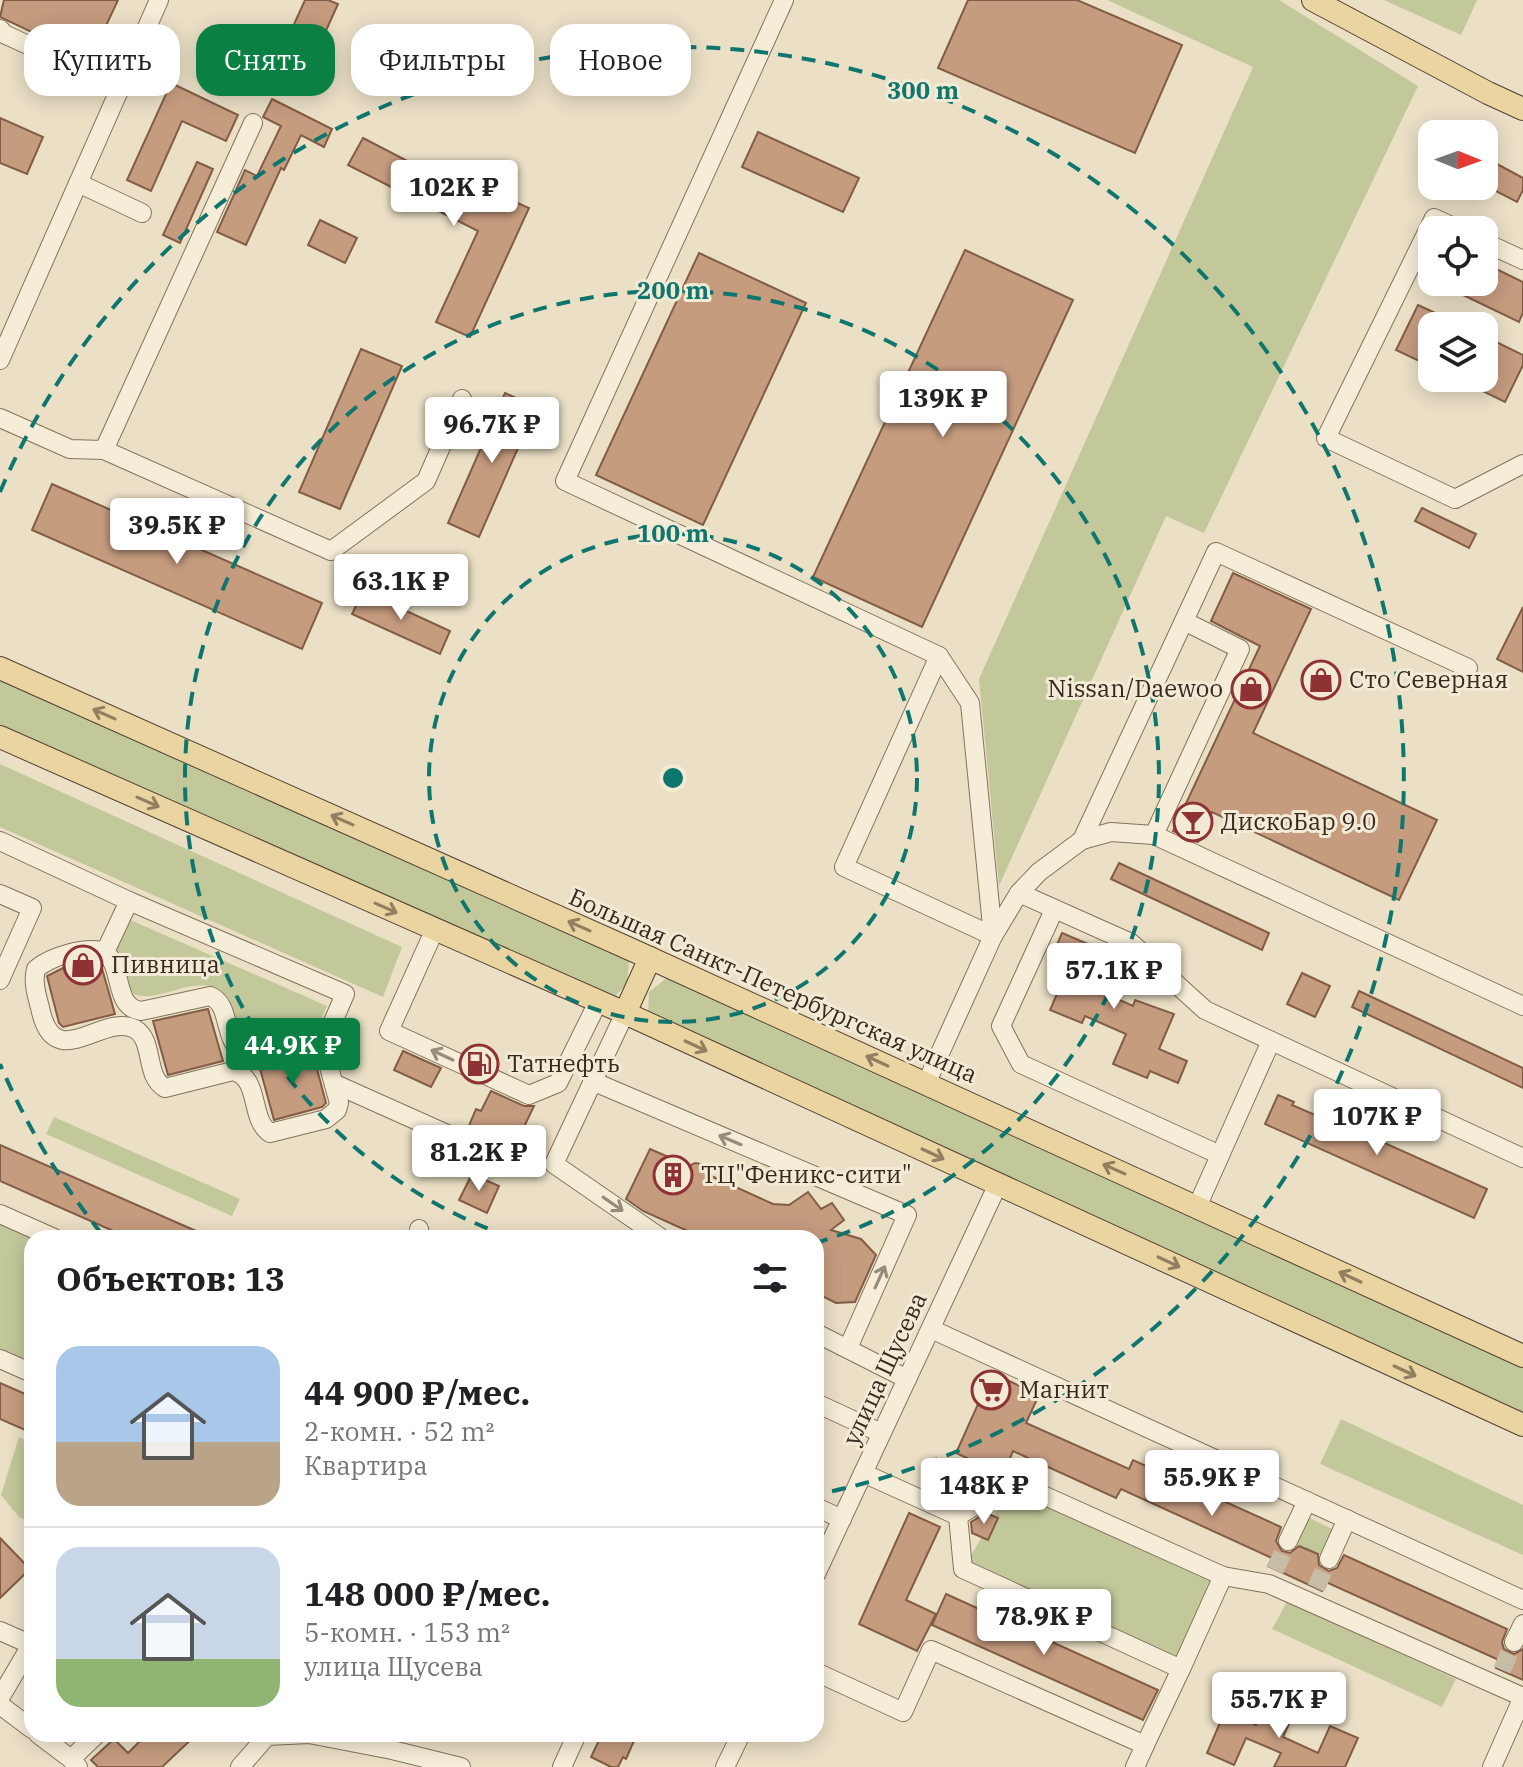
<!DOCTYPE html>
<html lang="ru">
<meta charset="utf-8">
<style>
:root{--surface:#fff;--page:#f6f6f6;--text:#202124;--muted:#757577;--line:#e0e0e0;--accent:#0b8043}
body{margin:0;font-family:"IBM Plex Serif",serif;background:var(--page);color:var(--text);height:100vh;display:flex;flex-direction:column;font-size:30px;white-space:nowrap}
*{box-sizing:border-box;margin:0}
p{font-size:26px;color:var(--muted)}
.icon{flex:none;width:44px;height:44px;fill:none;stroke:currentColor;stroke-width:2;stroke-linecap:round;stroke-linejoin:round}
.map{position:relative;flex:1;overflow:hidden}
.sheet{position:absolute;left:24px;top:1230px;width:800px;height:512px;display:flex;flex-direction:column;background:var(--surface);border-radius:24px;box-shadow:0 4px 20px #0003}
.sheet>*{flex:none}
.top-card{position:absolute;left:24px;top:24px;width:800px;height:72px;display:flex;gap:16px}
.needle{width:52px;rotate:91deg}
.controls{position:absolute;left:1418px;top:120px;display:grid;gap:16px}
.controls a{display:grid;place-items:center;width:80px;height:80px;border-radius:16px;background:var(--surface);box-shadow:0 4px 20px #0003;font-size:40px}
.price{position:absolute;translate:-50% -68px;padding:0 18px;border-radius:8px;background:#fff;color:#222;font-size:26px;line-height:52px;filter:drop-shadow(0 2px 4px #0008)}
.price::after{content:'';position:absolute;left:50%;top:48px;width:24px;height:18px;margin-left:-12px;background:inherit;clip-path:polygon(0 0,100% 0,50% 100%)}
.price.on{background:var(--accent);color:#fff}
ul{padding:0;list-style:none}
li{display:flex;align-items:center;gap:24px;height:200px;padding:0 32px}
li+li{border-top:2px solid var(--line)}
li span{display:grid;place-items:center;flex:none;width:224px;height:160px;border-radius:24px;color:#555}
li>.icon{margin-inline-start:auto}
span .icon{width:96px;height:96px;fill:#fffc;stroke-width:1}
li b{font-size:34px}
h2{display:flex;justify-content:space-between;align-items:center;height:96px;padding:0 32px;font-size:34px}
.tag{padding:0 28px;border-radius:24px;background:var(--surface);box-shadow:0 4px 20px #0003;font-size:28px;line-height:72px}
.tag.on{background:var(--accent);color:#fff}
.map>svg:first-child{display:block}
</style>
<div class="map">
<svg width="1523" height="1767" viewBox="0 0 1523 1767">
<rect width="100%" height="100%" fill="#ebe0c6"/>
<!-- green -->
<g fill="#c3c89b">
<path d="M 1107,0 L 1279,0 L 1418,86 L 1204,533 L 1166,516 L 999,886 L 979,679 L 1253,67 Z"/>
<path d="M 1384,0 L 1477,0 L 1461,35 Z"/>
<path d="M 0,677 L 629,960 L 627,984 L 610,1001 L 0,728 Z"/>
<path d="M 0,764 L 402,947 L 383,997 L 0,827 Z"/>
<path d="M 128,919 L 327,1006 L 315,1033 C 296,1029 262,1048 248,1039 C 228,1028 241,992 209,986 C 185,981 160,1001 135,995 L 126,986 L 116,952 L 116,946 Z"/>
<path d="M 668,977 L 1523,1364 L 1523,1416 L 648,1015 L 649,992 Z"/>
<path d="M 54,1117 L 240,1199 L 232,1216 L 46,1134 Z"/>
<path d="M 0,1219 L 32,1238 L 32,1371 L 0,1356 Z"/>
<path d="M 1341,1419 L 1523,1505 L 1523,1555 L 1320,1464 Z"/>
<path d="M 19,1437 L 32,1443 L 32,1523 L 19,1517 L 1,1495 Z"/>
<path d="M 1014,1482 L 1223,1576 L 1181,1669 L 963,1569 Z"/>
<path d="M 1310,1518 L 1332,1529 L 1336,1541 L 1328,1558 L 1289,1541 L 1298,1523 Z"/>
<path d="M 1287,1602 L 1456,1679 L 1442,1707 L 1272,1629 Z"/>
</g>
<!-- building -->
<g fill="#c69c7f" stroke="#825d45" stroke-width="2">
<path d="M 4,0 L 118,0 L 90,60 L 0,17 Z"/>
<path d="M 305,0 L 328,0 L 338,4 L 306,75 L 277,62 Z"/>
<path d="M 968,0 L 1077,0 L 1182,45 L 1135,153 L 938,68 Z"/>
<path d="M 171,83 L 238,115 L 226,141 L 182,121 L 151,191 L 127,180 Z"/>
<path d="M 272,99 L 332,129 L 324,147 L 301,135 L 284,170 L 281,168 L 246,245 L 217,232 L 245,170 L 257,176 L 281,126 L 263,117 Z"/>
<path d="M 0,118 L 43,137 L 27,174 L 0,163 Z"/>
<path d="M 758,132 L 859,178 L 843,212 L 742,167 Z"/>
<path d="M 363,138 L 490,204 L 495,193 L 529,208 L 470,337 L 436,322 L 478,231 L 348,165 Z"/>
<path d="M 1484,157 L 1523,178 L 1523,190 L 1517,202 L 1484,185 Z"/>
<path d="M 197,162 L 213,169 L 180,243 L 163,235 Z"/>
<path d="M 320,220 L 357,238 L 345,263 L 308,245 Z"/>
<path d="M 965,250 L 1073,300 L 922,627 L 813,577 Z"/>
<path d="M 699,253 L 806,303 L 703,525 L 596,475 Z"/>
<path d="M 1484,263 L 1523,282 L 1523,312 L 1519,322 L 1436,282 L 1484,282 Z"/>
<path d="M 1418,305 L 1463,326 L 1432,326 L 1432,367 L 1396,350 Z"/>
<path d="M 1484,336 L 1523,355 L 1523,365 L 1505,402 L 1456,378 L 1484,378 Z"/>
<path d="M 361,349 L 402,366 L 340,509 L 299,492 Z"/>
<path d="M 505,393 L 536,407 L 479,537 L 448,523 Z"/>
<path d="M 52,484 L 322,603 L 302,649 L 32,530 Z"/>
<path d="M 1422,508 L 1476,534 L 1469,548 L 1415,521 Z"/>
<path d="M 1233,573 L 1311,609 L 1253,733 L 1437,820 L 1399,900 L 1212,812 L 1198,842 L 1173,831 L 1260,646 L 1211,621 Z"/>
<path d="M 363,591 L 450,631 L 440,654 L 352,614 Z"/>
<path d="M 1523,607 L 1523,672 L 1497,659 Z"/>
<path d="M 1119,863 L 1269,933 L 1262,950 L 1111,879 Z"/>
<path d="M 1062,933 L 1114,955 L 1099,991 L 1133,1006 L 1135,1000 L 1174,1014 L 1159,1049 L 1187,1061 L 1178,1083 L 1150,1071 L 1147,1078 L 1113,1064 L 1126,1034 L 1085,1016 L 1082,1023 L 1050,1010 L 1067,971 L 1054,965 L 1061,949 L 1056,947 Z"/>
<path d="M 83,963 L 96,962 L 101,965 L 115,1014 L 63,1027 L 59,1023 L 47,976 L 63,968 Z"/>
<path d="M 1302,973 L 1330,986 L 1315,1017 L 1287,1004 Z"/>
<path d="M 1359,991 L 1523,1068 L 1523,1088 L 1352,1007 Z"/>
<path d="M 208,1009 L 223,1061 L 168,1075 L 153,1021 Z"/>
<path d="M 403,1051 L 441,1068 L 431,1087 L 394,1070 Z"/>
<path d="M 302,1054 L 313,1054 L 326,1103 L 322,1107 L 274,1120 L 259,1065 Z"/>
<path d="M 491,1091 L 524,1106 L 534,1106 L 522,1131 L 530,1135 L 522,1153 L 468,1128 L 476,1109 L 481,1111 Z"/>
<path d="M 1278,1095 L 1294,1102 L 1292,1105 L 1315,1115 L 1316,1112 L 1487,1189 L 1474,1218 L 1265,1124 Z"/>
<path d="M 0,1145 L 212,1238 L 129,1238 L 0,1181 Z"/>
<path d="M 650,1149 L 689,1166 L 695,1163 L 701,1164 L 709,1175 L 773,1204 L 789,1205 L 808,1192 L 821,1209 L 832,1203 L 844,1220 L 831,1230 L 861,1239 L 876,1255 L 855,1302 L 836,1303 L 816,1293 L 816,1238 L 703,1238 L 643,1211 L 626,1199 Z"/>
<path d="M 472,1174 L 499,1186 L 487,1213 L 459,1200 Z"/>
<path d="M 992,1373 L 1039,1395 L 1026,1423 L 1129,1469 L 1133,1460 L 1281,1527 L 1276,1541 L 1282,1551 L 1290,1553 L 1299,1546 L 1318,1554 L 1319,1565 L 1329,1571 L 1337,1568 L 1344,1555 L 1507,1629 L 1502,1642 L 1504,1649 L 1514,1654 L 1523,1649 L 1523,1680 L 1496,1668 L 1499,1660 L 1326,1582 L 1322,1591 L 1268,1566 L 1272,1558 L 1121,1489 L 1116,1498 L 1013,1451 L 1003,1475 L 956,1453 Z"/>
<path d="M 0,1383 L 32,1397 L 32,1433 L 0,1419 Z"/>
<path d="M 909,1513 L 940,1527 L 906,1600 L 936,1614 L 917,1651 L 859,1624 Z"/>
<path d="M 986,1513 L 998,1518 L 988,1540 L 972,1533 L 971,1522 Z"/>
<path d="M 0,1538 L 30,1569 L 0,1598 Z"/>
<path d="M 946,1594 L 1158,1690 L 1143,1720 L 932,1625 Z"/>
<path d="M 1268,1698 L 1295,1710 L 1283,1737 L 1318,1753 L 1330,1726 L 1358,1738 L 1345,1767 L 1274,1767 L 1281,1753 L 1246,1738 L 1234,1765 L 1207,1753 L 1225,1711 L 1256,1725 Z"/>
<path d="M 147,1734 L 197,1734 L 162,1767 L 98,1767 L 91,1760 L 114,1739 L 128,1753 Z"/>
<path d="M 602,1734 L 637,1734 L 626,1759 L 623,1757 L 618,1767 L 611,1767 L 591,1757 Z"/>
</g>
<g fill="none" stroke-linecap="round" stroke-linejoin="round">
<!-- minor-tunnel -->
<g stroke="#c7bca5" stroke-width="18" stroke-dasharray="18 9" stroke-linecap="butt">
<path d="M 1275,1570 L 1288,1541"/>
<path d="M 1316,1588 L 1329,1559"/>
<path d="M 1502,1670 L 1514,1642"/>
</g>
<!-- minor casing -->
<g stroke="#84725d" stroke-width="20">
<g id="minor">
<path d="M 784,0 L 565,481 L 939,656 L 970,703 L 993,936"/>
<path d="M 0,29 L 4,34 L 120,87"/>
<path d="M 253,123 L 104,450 L 331,551 L 426,481 L 462,399"/>
<path d="M 78,183 L 142,213"/>
<path d="M 1460,230 L 1434,218 L 1326,438 L 1455,499 L 1523,464"/>
<path d="M 1484,242 L 1523,260"/>
<path d="M 0,360 L 159,0"/>
<path d="M 0,418 L 70,449 L 104,450"/>
<path d="M 939,656 L 844,867 L 993,936"/>
<path d="M 1154,835 L 1240,649 L 1184,621"/>
<path d="M 1082,840 L 1111,832 L 1154,835 L 1523,1006"/>
<path d="M 0,841 L 129,901 L 105,952 C 124,968 113,1007 141,1011 L 210,996 C 231,1004 223,1038 241,1051 C 269,1057 298,1032 323,1045"/>
<path d="M 1019,893 L 1131,943 L 1205,1010 L 1523,1158"/>
<path d="M 0,894 L 32,908 L 0,980"/>
<path d="M 1054,910 L 1001,1026 L 1021,1064 L 1220,1155"/>
<path d="M 435,929 L 389,1031 L 529,1095 L 558,1083 L 598,1002"/>
<path d="M 105,952 C 86,946 51,956 36,969 C 32,984 38,998 41,1012 C 56,1074 103,1012 135,1029 C 155,1041 144,1076 165,1088 L 233,1071 C 261,1078 249,1119 270,1133 L 326,1119 L 337,1110 L 339,1103 L 323,1045 L 345,994 L 129,901"/>
<path d="M 625,1013 L 554,1164 L 661,1238"/>
<path d="M 592,1081 L 907,1215 L 848,1348"/>
<path d="M 335,1084 L 458,1139"/>
<path d="M 926,1084 L 993,936 L 1019,893 L 1039,872 L 1082,840 L 1216,552 L 1468,668"/>
<path d="M 1197,1207 L 1271,1041"/>
<path d="M 0,1214 L 54,1238"/>
<path d="M 419,1229 L 421,1238"/>
<path d="M 931,1329 L 1523,1600"/>
<path d="M 816,1333 L 907,1379"/>
<path d="M 0,1359 L 32,1373"/>
<path d="M 816,1403 L 881,1433"/>
<path d="M 863,1473 L 958,1516 L 963,1569 L 1181,1669 L 1223,1576"/>
<path d="M 816,1507 L 842,1519"/>
<path d="M 958,1516 L 1014,1482 L 1223,1576 L 1269,1584 L 1523,1697"/>
<path d="M 1288,1541 L 1307,1501"/>
<path d="M 1329,1559 L 1347,1519"/>
<path d="M 816,1574 L 998,1184"/>
<path d="M 0,1631 L 32,1645"/>
<path d="M 1514,1642 L 1523,1624"/>
<path d="M 816,1672 L 903,1712 L 931,1650 L 1145,1745 L 1135,1767"/>
<path d="M 0,1698 L 31,1645"/>
<path d="M 0,1705 L 32,1729"/>
<path d="M 38,1734 L 71,1759"/>
<path d="M 1145,1745 L 1181,1669"/>
<path d="M 78,1767 L 71,1759 L 97,1734"/>
<path d="M 240,1767 L 267,1736 L 309,1734 L 392,1750 L 461,1767"/>
<path d="M 562,1767 L 577,1734"/>
<path d="M 725,1767 L 741,1734"/>
<path d="M 1492,1767 L 1523,1697"/>
</g>
</g>
<!-- major casing -->
<g stroke="#534131" stroke-width="24">
<g id="major">
<path d="M 1313,0 L 1488,93 L 1523,109"/>
<path d="M 0,668 L 630,949 L 1523,1356"/>
<path d="M 0,737 L 625,1013 L 1523,1425"/>
<path d="M 625,1013 L 650,958"/>
</g>
</g>
<!-- minor -->
<use href="#minor" stroke="#f6edd8" stroke-width="18"/>
<!-- major -->
<use href="#major" stroke="#ead4a1" stroke-width="22"/>
</g>
<!-- one-way arrows -->
<defs><path id="oneway-shaft" d="M-6 0H5M1.5-3L5.5 0L1.5 3" fill="none" stroke-width="1.6" stroke-linecap="round" stroke-linejoin="round" transform="scale(2)"/></defs>
<g stroke="#907f60">
<use href="#oneway-shaft" transform="translate(104 714) rotate(-156)"/>
<use href="#oneway-shaft" transform="translate(148 802) rotate(24)"/>
<use href="#oneway-shaft" transform="translate(342 820) rotate(-156)"/>
<use href="#oneway-shaft" transform="translate(386 908) rotate(24)"/>
<use href="#oneway-shaft" transform="translate(579 926) rotate(-156)"/>
<use href="#oneway-shaft" transform="translate(696 1046) rotate(25)"/>
<use href="#oneway-shaft" transform="translate(877 1061) rotate(-155)"/>
<use href="#oneway-shaft" transform="translate(933 1154) rotate(25)"/>
<use href="#oneway-shaft" transform="translate(1114 1169) rotate(-156)"/>
<use href="#oneway-shaft" transform="translate(1169 1262) rotate(25)"/>
<use href="#oneway-shaft" transform="translate(1350 1277) rotate(-155)"/>
<use href="#oneway-shaft" transform="translate(1405 1371) rotate(25)"/>
</g>
<g stroke="#968c7c">
<use href="#oneway-shaft" transform="translate(442 1055) rotate(-155)"/>
<use href="#oneway-shaft" transform="translate(730 1140) rotate(-157)"/>
<use href="#oneway-shaft" transform="translate(613 1204) rotate(35)"/>
<use href="#oneway-shaft" transform="translate(880 1277) rotate(-66)"/>
</g>
<!-- distance rings -->
<g fill="none" stroke="#0f766e" stroke-width="4" stroke-dasharray="14 10">
<circle cx="673" cy="778" r="244"/>
<path d="M510 1237A487 487 0 1 1 819 1242"/>
<path d="M101 1233A731 731 0 0 1 0 1064M0 492A731 731 0 1 1 819 1494"/>
</g>
<!-- icons -->
<defs>
<g id="shop-ring" transform="scale(2)"><circle r="9.5" fill="#f3ead5" stroke="#8e3233" stroke-width="1.5"/><path d="M-5-2.5h2.3a2.7 3.5 0 0 1 5.4 0H5L5.5 6h-11ZM-1.5-2.5h3a1.5 2.3 0 0 0-3 0Z" fill="#8e3233"/></g>
<g id="bar-ring" transform="scale(2)"><circle r="9.5" fill="#f3ead5" stroke="#8e3233" stroke-width="1.5"/><path d="M-6-5H6L.8 .8V4.5H3.5V6h-7V4.5H-.8V.8Z" fill="#8e3233"/></g>
<g id="fuel-ring" transform="scale(2)"><circle r="9.5" fill="#f3ead5" stroke="#8e3233" stroke-width="1.5"/><path d="M-5.5-6h7V0h2V4h1.3V-2.5L3-4.5l.8-.8L6-3V5H2.5V1h-1V6h-7ZM-4.2-4.7v3.2H.2V-4.7Z" fill="#8e3233"/></g>
<g id="building-ring" transform="scale(2)"><circle r="9.5" fill="#f3ead5" stroke="#8e3233" stroke-width="1.5"/><path d="M-4-6H4V6H1V3H-1V6H-4ZM-2.5-4.3h1.7v1.8h-1.7ZM.8-4.3h1.7v1.8H.8ZM-2.5-1h1.7V.8h-1.7ZM.8-1h1.7V.8H.8Z" fill="#8e3233"/></g>
<g id="supermarket-ring" transform="scale(2)"><circle r="9.5" fill="#f3ead5" stroke="#8e3233" stroke-width="1.5"/><path d="M-6-5.5h2.5l.6 2H6L4.5 2H-2.5L-4.4-4H-6ZM-1.5 3.2a1.3 1.3 0 1 0 .1 0ZM3 3.2a1.3 1.3 0 1 0 .1 0Z" fill="#8e3233"/></g>
</defs>
<g fill-rule="evenodd">
<use href="#shop-ring" x="1321" y="680"/>
<use href="#shop-ring" x="1251" y="689"/>
<use href="#bar-ring" x="1193" y="822"/>
<use href="#shop-ring" x="83" y="965"/>
<use href="#fuel-ring" x="479" y="1064"/>
<use href="#building-ring" x="673" y="1175"/>
<use href="#supermarket-ring" x="991" y="1390"/>
</g>
<g text-anchor="middle" stroke-width="6" stroke-linejoin="round" paint-order="stroke">
<!-- poi labels -->
<g font-size="24" fill="#362a20" stroke="#f3ead5" text-anchor="start">
<text x="1349" y="688">Сто Северная</text>
<text x="1223" y="697" text-anchor="end">Nissan/Daewoo</text>
<text x="1221" y="830">ДискоБар 9.0</text>
<text x="111" y="973">Пивница</text>
<text x="507" y="1072">Татнефть</text>
<text x="701" y="1183">ТЦ"Феникс-сити"</text>
<text x="1019" y="1398">Магнит</text>
</g>
<!-- street labels -->
<g font-size="24" fill="#362a20" stroke="#f3ead5">
<text transform="translate(773 986) rotate(24)" y="8">Большая Санкт-Петербургская улица</text>
<text transform="translate(885 1369) rotate(-65)" y="8">улица Щусева</text>
</g>
</g>
<circle cx="673" cy="778" r="12" fill="#0f766e" stroke="#f3ead5" stroke-width="4"/>
<g font-size="24" text-anchor="middle" font-weight="bold" fill="#0f766e" stroke="#f3ead5" stroke-width="6" stroke-linejoin="round" paint-order="stroke">
<text x="923" y="99">300 m</text>
<text x="673" y="299">200 m</text>
<text x="673" y="542">100 m</text>
</g>
</svg>
<div class="controls">
<a><svg class="needle" viewBox="-14 -14 28 28"><path d="M0-13l5 13h-10z" fill="#e53935"/><path d="M0 13l5-13h-10z" fill="#757577"/></svg></a>
<a><svg class="icon" aria-label="locate" viewBox="0 0 24 24"><circle cx="12" cy="12" r="6"/><path d="M12 2v4M12 18v4M2 12h4M18 12h4"/></svg></a>
<a><svg class="icon" aria-label="layers" viewBox="0 0 24 24"><path d="M12 4l9 5-9 5-9-5zM3 14l9 5 9-5"/></svg></a>
</div>
<b class="price" style="left:454px;top:228px">102K ₽</b>
<b class="price" style="left:943px;top:439px">139K ₽</b>
<b class="price" style="left:492px;top:465px">96.7K ₽</b>
<b class="price" style="left:177px;top:566px">39.5K ₽</b>
<b class="price" style="left:401px;top:622px">63.1K ₽</b>
<b class="price" style="left:1114px;top:1011px">57.1K ₽</b>
<b class="price on" style="left:293px;top:1086px">44.9K ₽</b>
<b class="price" style="left:1377px;top:1157px">107K ₽</b>
<b class="price" style="left:479px;top:1193px">81.2K ₽</b>
<b class="price" style="left:1212px;top:1518px">55.9K ₽</b>
<b class="price" style="left:984px;top:1526px">148K ₽</b>
<b class="price" style="left:1044px;top:1657px">78.9K ₽</b>
<b class="price" style="left:1279px;top:1740px">55.7K ₽</b>
<div class="top-card">
<a class="tag">Купить</a>
<a class="tag on">Снять</a>
<a class="tag">Фильтры</a>
<a class="tag">Новое</a>
</div>
<section class="sheet">
<h2>Объектов: 13<svg class="icon" aria-label="filters" viewBox="0 0 24 24"><path d="M4 7h16M4 17h16"/><circle cx="9" cy="7" r="2"/><circle cx="15" cy="17" r="2"/></svg></h2>
<ul>
<li><span style="background:linear-gradient(#a9c7e8 60%,#b9a48a 0)"><svg class="icon" aria-label="home" viewBox="0 0 24 24"><path d="M3 11l9-7 9 7M6 9v11h12V9"/></svg></span><div><b>44 900 ₽/мес.</b><p>2-комн. · 52 m²</p><p>Квартира</p></div></li>
<li><span style="background:linear-gradient(#c9d6e8 70%,#8fb573 0)"><svg class="icon" aria-label="home" viewBox="0 0 24 24"><path d="M3 11l9-7 9 7M6 9v11h12V9"/></svg></span><div><b>148 000 ₽/мес.</b><p>5-комн. · 153 m²</p><p>улица Щусева</p></div></li>
</ul>
</section>
</div>
